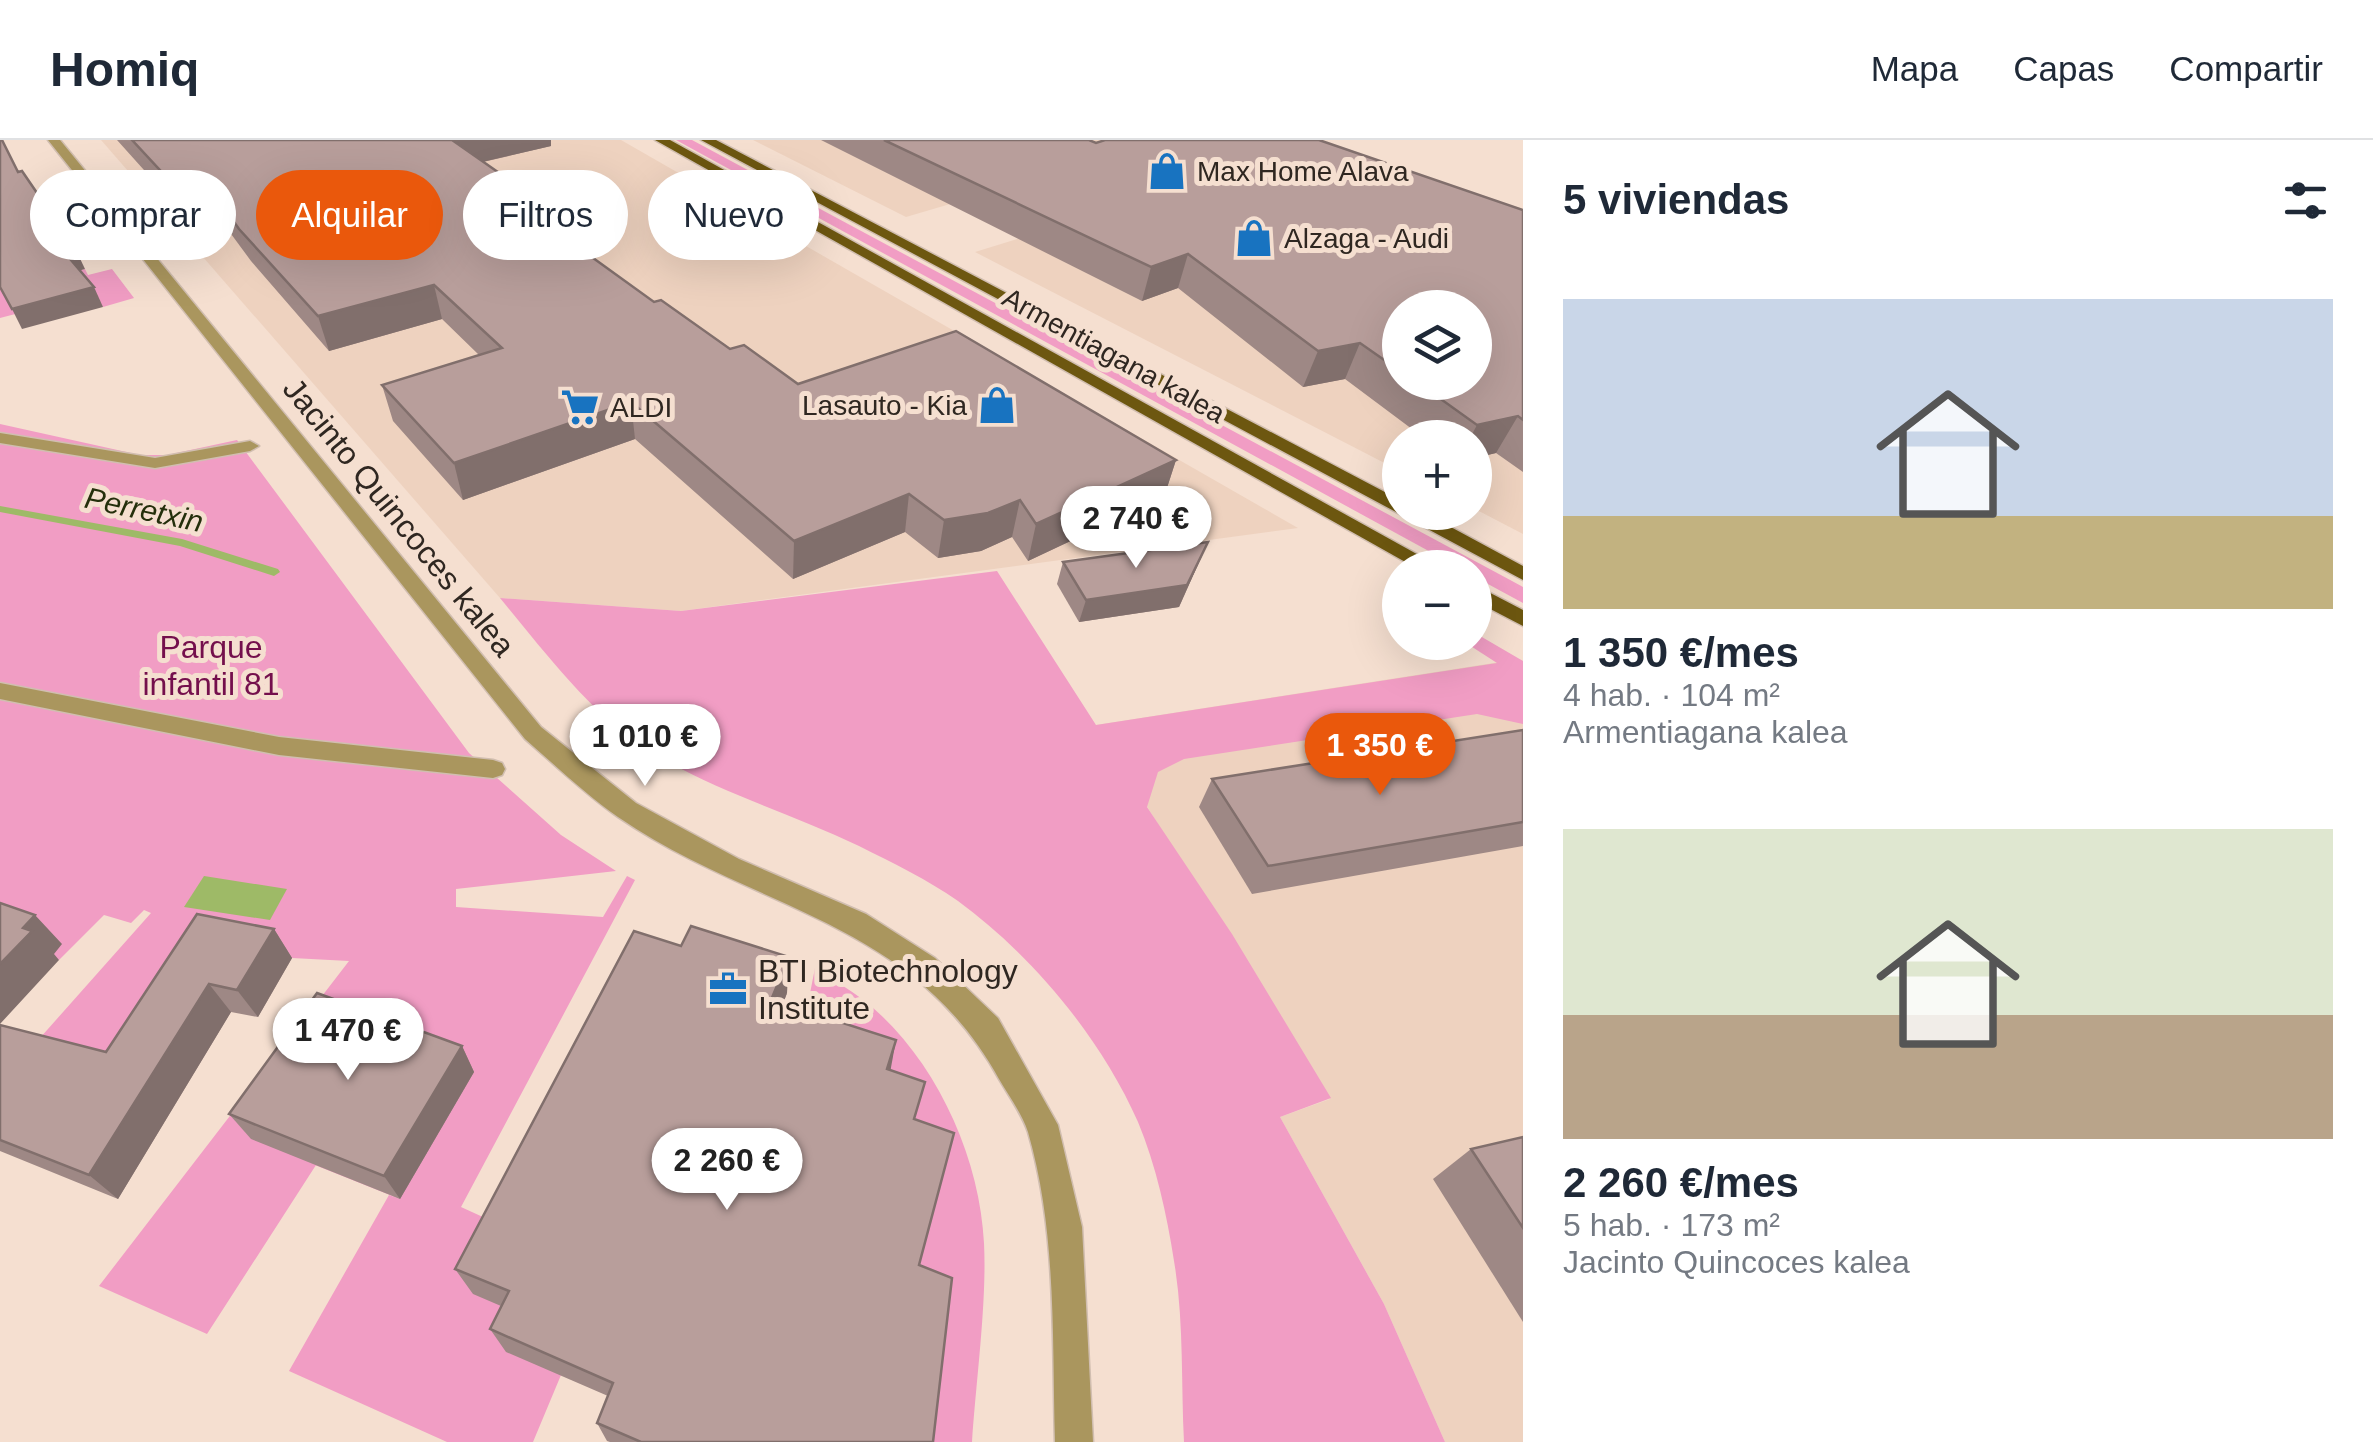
<!DOCTYPE html>
<html lang="es">
<meta charset="utf-8">
<style>
:root{--surface:#fff;--page:#f2f2f3;--text:#1f2937;--muted:#747a83;--line:#e0e1e3;--accent:#ea580c}
body{margin:0;font-family:Helvetica,sans-serif;background:var(--page);color:var(--text);height:100vh;display:flex;flex-direction:column;font-size:38px;white-space:nowrap}
*{box-sizing:border-box;margin:0}
p{font-size:32px;color:var(--muted)}
.icon{flex:none;width:55px;height:55px;fill:none;stroke:currentColor;stroke-width:2;stroke-linecap:round;stroke-linejoin:round}
.map{position:relative;flex:1;overflow:hidden}
.details{display:flex;flex-direction:column;background:var(--surface);width:850px}
.details>*{flex:none}
.hud{position:absolute;left:30px;top:30px;width:950px;height:90px;display:flex;gap:20px}
.fabs{position:absolute;left:1382px;top:150px;display:grid;gap:20px}
.fabs a{display:grid;place-items:center;width:110px;height:110px;border-radius:50%;background:var(--surface);box-shadow:0 10px 40px #0002;font-size:50px}
.price{position:absolute;translate:-50% -85px;padding:0 22px;border-radius:35px;background:#fff;color:#222;font-size:32px;line-height:65px;filter:drop-shadow(0 2px 5px #0008)}
.price::after{content:'';position:absolute;left:50%;top:60px;width:30px;height:22px;margin-left:-15px;background:inherit;clip-path:polygon(0 0,100% 0,50% 100%)}
.price.on{background:var(--accent);color:#fff}
ul{padding:0;list-style:none}
li{display:grid;align-content:center;gap:20px;height:530px;padding:0 40px}
li span{display:grid;place-items:center;height:310px;border-radius:0px;color:#555}
li>.icon{margin-inline-start:auto}
span .icon{width:180px;height:180px;fill:#fffc;stroke-width:1}
li b{font-size:42px}
h2{display:flex;justify-content:space-between;align-items:center;height:120px;padding:0 40px;font-size:42px}
.tag{padding:0 35px;border-radius:45px;background:var(--surface);box-shadow:0 10px 40px #0002;font-size:35px;line-height:90px}
.tag.on{background:var(--accent);color:#fff}
header{display:flex;align-items:center;gap:60px;box-sizing:border-box;height:140px;padding:0 50px;background:var(--surface);border-bottom:2px solid var(--line)}
header strong{font-size:48px}
nav{display:flex;gap:55px;margin-inline-start:auto;font-size:35px}
main{display:flex;flex:1;min-height:0}
.map>svg:first-child{display:block}
</style>
<header>
<strong>Homiq</strong>
<nav><a>Mapa</a><a>Capas</a><a>Compartir</a></nav>
</header>
<main>
<div class="map">
<svg width="1523" height="1302" viewBox="0 0 1523 1302">
<rect width="100%" height="100%" fill="#f5dfd0"/>
<!-- built -->
<g fill="#eed2bf" fill-rule="evenodd">
<path d="M 101,0 L 621,0 L 1298,388 L 681,471 L 500,458 Z"/>
<path d="M 753,0 L 1249,0 L 1523,98 L 1523,394 L 1475,369 L 1475,298 L 1400,298 L 1400,331 L 975,112 L 1043,91 L 974,57 L 906,77 ZM 1400,168 L 1475,168 L 1475,242 L 1400,242 Z"/>
<path d="M 1519,519 L 1523,521 L 1523,1302 L 1445,1302 L 1384,1164 L 1280,977 L 1330,959 L 1096,585 Z"/>
</g>
<!-- green -->
<g fill="#f19dc4">
<path d="M 676,0 L 692,0 L 1512,441 L 1523,447 L 1523,463 L 1475,437 L 1475,428 L 1458,427 Z"/>
<path d="M 85,129 L 88,135 L 112,129 L 134,158 L 103,167 L 92,154 L 0,178 L 0,148 Z"/>
<path d="M 0,284 L 140,315 L 167,315 L 237,300 L 469,613 L 561,695 L 616,731 L 456,749 L 456,767 L 603,777 L 627,736 L 635,740 L 461,1067 L 507,1088 L 523,1175 L 561,1235 L 533,1302 L 447,1302 L 289,1231 L 389,1055 L 400,1059 L 252,1000 L 316,1025 L 207,1194 L 99,1146 L 349,821 L 292,818 L 133,939 L 0,943 L 151,773 L 144,770 L 131,783 L 104,775 L 59,820 L 0,807 Z"/>
<path d="M 997,431 L 1096,585 L 1497,523 L 1466,503 L 1475,502 L 1475,493 L 1523,521 L 1523,584 L 1477,574 L 1184,619 L 1158,632 L 1147,667 L 1232,794 L 1331,958 L 1280,977 L 1384,1164 L 1445,1302 L 1184,1302 C 1181,1243 1184,1179 1174,1121 C 1167,1075 1156,1025 1138,982 C 1101,898 1032,815 958,761 C 928,740 893,723 859,706 C 786,671 709,650 640,605 C 589,571 539,505 500,458 L 681,471 Z"/>
<path d="M 815,828 C 834,841 855,852 872,867 C 937,923 980,1018 984,1103 C 987,1163 976,1240 972,1302 L 924,1302 L 910,1151 L 800,904 Z"/>
</g>
<!-- water -->
<path fill="#9eba67" d="M 204,736 L 287,749 L 270,780 L 184,767 Z"/>
<g fill="none" stroke-linecap="round" stroke-linejoin="round">
<!-- stream -->
<path fill="#9eba67" fill-rule="evenodd" d="M 0,366 L 182,399 L 278,429 L 280,432 L 274,436 L 180,406 L 0,372 Z"/>
<!-- street casing -->
<g stroke="#d1beb0" stroke-width="3">
<g id="street">
<path d="M 48,0 L 60,0 L 541,587 L 636,663 L 739,719 L 866,774 L 935,818 L 998,878 L 1058,985 L 1082,1087 L 1093,1302 L 1055,1302 C 1052,1199 1057,1092 1028,992 C 1022,974 1009,956 999,939 C 911,779 755,771 618,677 C 585,654 555,625 525,599 Z"/>
<path d="M 0,293 L 155,318 L 250,301 L 259,306 L 250,311 L 155,328 L 0,303 Z"/>
<path d="M 0,543 L 279,597 L 493,620 L 502,623 L 505,629 L 502,635 L 493,638 L 279,615 L 0,559 Z"/>
</g>
</g>
<!-- primary casing -->
<g stroke="#d1beb0" stroke-width="3">
<g id="primary">
<path d="M 655,0 L 670,0 L 1442,428 L 1416,428 Z"/>
<path d="M 701,0 L 716,0 L 1400,360 L 1400,372 L 1423,372 L 1523,426 L 1523,440 Z"/>
<path d="M 1475,445 L 1523,470 L 1523,486 L 1475,461 Z"/>
</g>
</g>
<!-- street -->
<use href="#street" fill="#aa965e" fill-rule="evenodd"/>
<!-- primary -->
<use href="#primary" fill="#6d5710" fill-rule="evenodd"/>
</g>
<!-- wall -->
<g fill="#9e8885" fill-rule="evenodd">
<path d="M 117,0 L 551,0 L 551,6 L 483,22 L 567,99 L 654,162 L 730,209 L 798,244 L 1176,320 L 1164,357 L 1028,421 L 1012,397 L 981,411 L 938,418 L 905,392 L 793,439 L 635,299 L 463,360 L 393,281 L 382,245 L 479,215 L 442,179 L 329,211 L 251,121 L 223,83 L 197,89 Z"/>
<path d="M 821,0 L 1089,0 L 1096,3 L 1523,70 L 1523,332 L 1496,313 L 1475,318 L 1475,298 L 1424,298 L 1345,239 L 1303,247 L 1178,148 L 1142,161 ZM 1400,168 L 1475,242 L 1400,242 Z"/>
<path d="M 1208,402 L 1179,467 L 1079,482 L 1057,444 L 1063,422 Z"/>
<path d="M 1523,590 L 1523,706 L 1252,754 L 1199,667 L 1212,639 Z"/>
<path d="M 274,789 L 292,818 L 258,877 L 231,872 L 118,1059 L 0,1011 L 0,885 L 106,912 Z"/>
<path d="M 787,853 L 783,864 L 890,930 L 915,979 L 919,1125 L 933,1302 L 610,1302 L 607,1301 L 597,1283 L 608,1256 L 506,1212 L 490,1189 L 501,1166 L 473,1154 L 455,1129 Z"/>
<path d="M 462,906 L 474,932 L 400,1059 L 251,999 L 229,974 Z"/>
<path d="M 1523,997 L 1523,1182 L 1433,1039 L 1471,1009 Z"/>
</g>
<!-- shaded-wall -->
<g fill="#816f6c">
<path d="M 450,0 L 551,0 L 551,6 L 456,28 Z"/>
<path d="M 212,51 L 223,83 L 197,89 L 185,57 Z"/>
<path d="M 565,79 L 569,111 L 546,84 Z"/>
<path d="M 76,110 L 85,129 L 74,132 L 65,113 Z"/>
<path d="M 1188,114 L 1178,148 L 1142,161 L 1151,127 Z"/>
<path d="M 434,145 L 442,179 L 329,211 L 318,176 Z"/>
<path d="M 94,147 L 103,167 L 22,189 L 12,169 Z"/>
<path d="M 1360,203 L 1345,239 L 1303,247 L 1318,211 Z"/>
<path d="M 631,262 L 635,299 L 463,360 L 454,323 Z"/>
<path d="M 1518,276 L 1496,313 L 1475,318 L 1475,298 L 1470,298 L 1477,285 Z"/>
<path d="M 1176,320 L 1164,357 L 1028,421 L 1036,384 Z"/>
<path d="M 909,354 L 905,392 L 793,439 L 794,401 Z"/>
<path d="M 1020,360 L 1012,397 L 981,411 L 938,418 L 944,380 Z"/>
<path d="M 1208,402 L 1179,467 L 1079,482 L 1086,460 Z"/>
<path d="M 35,775 L 62,804 L 54,814 L 59,820 L 0,884 L 0,824 L 23,788 Z"/>
<path d="M 274,789 L 292,818 L 258,877 L 237,850 Z"/>
<path d="M 789,817 L 787,853 L 771,894 L 771,860 Z"/>
<path d="M 209,844 L 231,872 L 118,1059 L 89,1035 Z"/>
<path d="M 896,900 L 890,933 L 887,929 Z"/>
<path d="M 462,906 L 474,932 L 400,1059 L 384,1036 Z"/>
</g>
<!-- building -->
<g fill="#b89e9b" stroke="#816f6c" stroke-width="2.5">
<path d="M 0,0 L 2,0 L 18,32 L 22,31 L 76,110 L 65,113 L 94,147 L 12,169 L 0,147 Z"/>
<path d="M 132,0 L 452,0 L 565,79 L 546,84 L 654,162 L 661,160 L 730,209 L 744,205 L 798,244 L 956,191 L 1176,320 L 1036,384 L 1020,360 L 988,373 L 944,380 L 909,354 L 794,401 L 631,262 L 454,323 L 382,245 L 502,208 L 434,145 L 318,176 L 239,89 L 212,51 L 185,57 Z"/>
<path d="M 884,0 L 1089,0 L 1096,3 L 1105,0 L 1319,0 L 1523,70 L 1523,280 L 1518,276 L 1477,285 L 1417,242 L 1475,242 L 1475,168 L 1400,168 L 1400,231 L 1360,203 L 1318,211 L 1188,114 L 1151,127 Z"/>
<path d="M 1208,402 L 1187,445 L 1086,460 L 1063,422 Z"/>
<path d="M 1523,590 L 1523,682 L 1268,726 L 1212,639 Z"/>
<path d="M 0,763 L 35,775 L 23,788 L 32,791 L 0,824 Z"/>
<path d="M 197,774 L 274,789 L 237,850 L 209,844 L 89,1035 L 0,1000 L 0,885 L 106,912 Z"/>
<path d="M 691,786 L 789,817 L 771,860 L 896,900 L 887,929 L 925,942 L 914,979 L 954,993 L 919,1125 L 952,1138 L 933,1302 L 641,1302 L 597,1283 L 613,1243 L 490,1189 L 509,1151 L 455,1129 L 634,791 L 681,806 Z"/>
<path d="M 317,853 L 462,906 L 384,1036 L 229,974 Z"/>
<path d="M 1523,997 L 1523,1088 L 1471,1009 Z"/>
</g>
<!-- icons -->
<defs>
<g id="shop-bare" transform="scale(3)"><path d="M-5-2.5h2.3a2.7 3.5 0 0 1 5.4 0H5L5.5 6h-11ZM-1.5-2.5h3a1.5 2.3 0 0 0-3 0Z" fill="#1873c0" stroke="#f5dfd0" stroke-width="2.5" paint-order="stroke"/></g>
<g id="supermarket-bare" transform="scale(3)"><path d="M-6-5.5h2.5l.6 2H6L4.5 2H-2.5L-4.4-4H-6ZM-1.5 3.2a1.3 1.3 0 1 0 .1 0ZM3 3.2a1.3 1.3 0 1 0 .1 0Z" fill="#1873c0" stroke="#f5dfd0" stroke-width="2.5" paint-order="stroke"/></g>
<g id="office-bare" transform="scale(3)"><path d="M-6-3h4V-5.5h4V-3h4V5H-6ZM-1-4.5V-3h2v-1.5ZM-6 0V1H6V0Z" fill="#1873c0" stroke="#f5dfd0" stroke-width="2.5" paint-order="stroke"/></g>
</defs>
<g fill-rule="evenodd">
<use href="#shop-bare" x="1167" y="31"/>
<use href="#shop-bare" x="1254" y="98"/>
<use href="#shop-bare" x="997" y="265"/>
<use href="#supermarket-bare" x="580" y="267"/>
<use href="#office-bare" x="728" y="849"/>
</g>
<g text-anchor="middle" stroke-width="10" stroke-linejoin="round" paint-order="stroke">
<!-- far-poi labels -->
<g font-size="28" fill="#2f2721" stroke="#f5dfd0" text-anchor="start">
<text x="1197" y="41">Max Home Alava</text>
<text x="1284" y="108">Alzaga - Audi</text>
<text x="967" y="275" text-anchor="end">Lasauto - Kia</text>
<text x="610" y="277">ALDI</text>
</g>
<!-- far-street labels -->
<g font-size="28" fill="#2f2721" stroke="#f5dfd0">
<text transform="translate(1114 215) rotate(29)" y="10">Armentiagana kalea</text>
</g>
<!-- far-water labels -->
<g font-size="30" font-style="italic" fill="#242f0b" stroke="#f5dfd0">
<text transform="translate(144 370) rotate(12)" y="10">Perretxin</text>
</g>
<!-- street labels -->
<g font-size="32" fill="#2f2721" stroke="#f5dfd0">
<text transform="translate(399 377) rotate(51)" y="11">Jacinto Quincoces kalea</text>
</g>
<!-- park labels -->
<g font-size="32" fill="#740f4c" stroke="#f5dfd0">
<text x="211" y="518">Parque<tspan x="211" dy="37">infantil 81</tspan></text>
</g>
<!-- poi labels -->
<g font-size="32" fill="#2f2721" stroke="#f5dfd0" text-anchor="start">
<text x="758" y="842">BTI Biotechnology<tspan x="758" dy="37">Institute</tspan></text>
</g>
</g>
</svg>
<div class="fabs">
<a><svg class="icon" aria-label="layers" viewBox="0 0 24 24"><path d="M12 4l9 5-9 5-9-5zM3 14l9 5 9-5"/></svg></a>
<a>+</a>
<a>−</a>
</div>
<b class="price" style="left:1136px;top:431px">2 740 €</b>
<b class="price" style="left:645px;top:649px">1 010 €</b>
<b class="price on" style="left:1380px;top:658px">1 350 €</b>
<b class="price" style="left:348px;top:943px">1 470 €</b>
<b class="price" style="left:727px;top:1073px">2 260 €</b>
<div class="hud">
<a class="tag">Comprar</a>
<a class="tag on">Alquilar</a>
<a class="tag">Filtros</a>
<a class="tag">Nuevo</a>
</div>
</div>
<section class="details">
<h2>5 viviendas<svg class="icon" aria-label="filters" viewBox="0 0 24 24"><path d="M4 7h16M4 17h16"/><circle cx="9" cy="7" r="2"/><circle cx="15" cy="17" r="2"/></svg></h2>
<ul>
<li><span style="background:linear-gradient(#c9d6e8 70%,#c2b280 0)"><svg class="icon" aria-label="home" viewBox="0 0 24 24"><path d="M3 11l9-7 9 7M6 9v11h12V9"/></svg></span><div><b>1 350 €/mes</b><p>4 hab. · 104 m²</p><p>Armentiagana kalea</p></div></li>
<li><span style="background:linear-gradient(#dfe7d0 60%,#b9a48a 0)"><svg class="icon" aria-label="home" viewBox="0 0 24 24"><path d="M3 11l9-7 9 7M6 9v11h12V9"/></svg></span><div><b>2 260 €/mes</b><p>5 hab. · 173 m²</p><p>Jacinto Quincoces kalea</p></div></li>
</ul>
</section>
</main>
